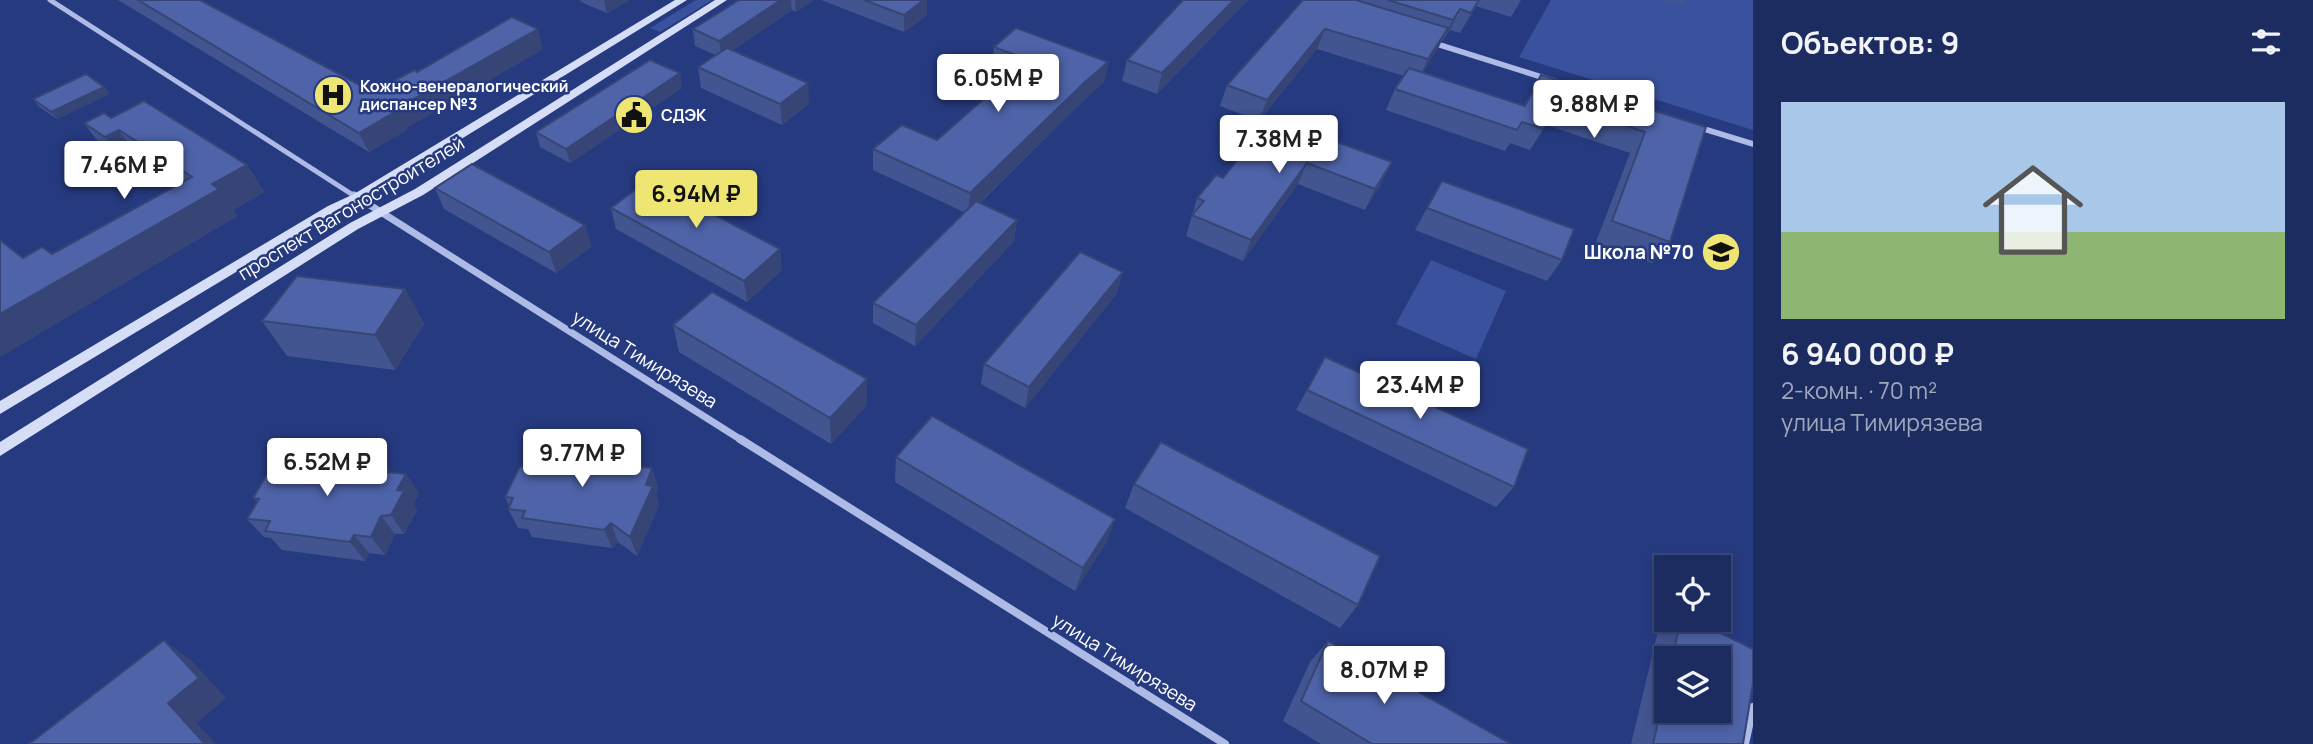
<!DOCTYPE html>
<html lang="ru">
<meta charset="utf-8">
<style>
:root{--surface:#1c2c60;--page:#293869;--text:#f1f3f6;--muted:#a0a7bd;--line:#3a4875;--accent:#efe572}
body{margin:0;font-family:Manrope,sans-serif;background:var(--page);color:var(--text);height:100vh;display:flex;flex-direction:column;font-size:26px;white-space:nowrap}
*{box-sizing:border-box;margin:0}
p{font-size:23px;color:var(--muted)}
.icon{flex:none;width:38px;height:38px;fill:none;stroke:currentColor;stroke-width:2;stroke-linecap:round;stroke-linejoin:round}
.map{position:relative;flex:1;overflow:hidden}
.sheet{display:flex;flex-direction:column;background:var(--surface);width:560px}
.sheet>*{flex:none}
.tools{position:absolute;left:1654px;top:555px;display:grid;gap:14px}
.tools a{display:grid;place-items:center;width:77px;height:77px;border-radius:0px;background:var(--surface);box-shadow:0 4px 10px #0003,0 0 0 2px var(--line);font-size:35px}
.price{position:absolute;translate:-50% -60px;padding:0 16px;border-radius:7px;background:#fff;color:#222;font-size:23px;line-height:46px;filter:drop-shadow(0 2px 4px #0008)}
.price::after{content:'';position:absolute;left:50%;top:42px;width:21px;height:16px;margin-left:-10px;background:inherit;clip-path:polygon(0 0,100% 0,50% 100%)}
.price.active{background:var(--accent);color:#111}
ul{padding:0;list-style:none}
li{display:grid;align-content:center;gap:14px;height:371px;padding:0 28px}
li span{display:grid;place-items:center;height:217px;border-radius:0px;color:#555}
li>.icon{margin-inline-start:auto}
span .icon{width:126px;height:126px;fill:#fffc;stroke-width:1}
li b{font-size:30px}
h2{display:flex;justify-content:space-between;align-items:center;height:84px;padding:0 28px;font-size:30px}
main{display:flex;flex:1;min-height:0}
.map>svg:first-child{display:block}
</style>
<main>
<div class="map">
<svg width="1753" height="744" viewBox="0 0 1753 744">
<rect width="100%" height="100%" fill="#263a80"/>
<!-- green -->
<g fill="#3a529d">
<path d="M 696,0 L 712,0 L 660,32 L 650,28 Z"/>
<path d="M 1551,0 L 1753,0 L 1753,130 L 1519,57 Z"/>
<path d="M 1431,260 L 1506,291 L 1476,359 L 1396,324 Z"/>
</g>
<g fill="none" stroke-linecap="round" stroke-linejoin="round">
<!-- minor-far2 -->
<path stroke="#adbbe6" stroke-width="5" d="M 50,0 L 356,197"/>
<!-- minor-far1 -->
<path stroke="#adbbe6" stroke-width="7" d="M 354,195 L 743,441"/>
<!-- minor -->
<g stroke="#adbbe6" stroke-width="8">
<path d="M 740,439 L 1225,744"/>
<path d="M 1745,744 L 1753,707"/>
</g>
<!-- tertiary -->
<g fill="#adbbe6" fill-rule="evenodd">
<path d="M 1424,37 L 1557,79 L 1559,81 L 1554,84 L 1551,83 L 1421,42 L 1420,40 Z"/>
<path d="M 1691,122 L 1753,141 L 1753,147 L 1688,127 L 1688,123 Z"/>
</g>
<!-- secondary -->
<g fill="#d6ddf6" fill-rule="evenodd">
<path d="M 675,0 L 687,0 L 362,200 L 336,212 L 0,414 L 0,401 L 328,206 L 354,194 Z"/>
<path d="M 715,0 L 727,0 L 423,195 L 358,229 L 0,456 L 0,442 L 350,223 L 415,189 Z"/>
</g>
</g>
<!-- wall -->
<g fill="#435590" fill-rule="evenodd">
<path d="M 118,0 L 200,0 L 373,92 L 417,72 L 543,49 L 406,128 L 407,130 L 369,152 Z"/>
<path d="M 580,0 L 630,0 L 607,13 L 581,2 Z"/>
<path d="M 739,0 L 814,0 L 796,12 L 792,10 L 733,50 L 809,104 L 782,125 L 701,88 L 698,67 L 716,55 L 695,46 L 693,29 Z"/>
<path d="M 821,0 L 927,0 L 927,15 L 904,32 Z"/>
<path d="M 1183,0 L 1248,0 L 1157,94 L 1122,81 L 1127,60 Z"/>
<path d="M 1303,0 L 1521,0 L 1511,17 L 1476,6 L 1460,33 L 1450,30 L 1443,40 L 1442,40 L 1422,73 L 1524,106 L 1541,75 L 1706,127 L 1670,242 L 1652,263 L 1596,242 L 1630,153 L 1546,125 L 1530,150 L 1510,143 L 1505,151 L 1386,110 L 1395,89 L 1404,76 L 1317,49 L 1259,121 L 1220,106 L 1227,85 Z"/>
<path d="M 1663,0 L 1686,0 L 1683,5 Z"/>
<path d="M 994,47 L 1108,62 L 1104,82 L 1081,103 L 980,203 L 1017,220 L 1014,241 L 915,346 L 873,323 L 873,303 L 964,212 L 873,170 L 873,149 L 937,140 L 1011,75 L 992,68 Z"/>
<path d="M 104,87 L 109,94 L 57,119 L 38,106 L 33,99 Z"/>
<path d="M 682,88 L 570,163 L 540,147 L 536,132 Z"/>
<path d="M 111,118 L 247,165 L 264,192 L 233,210 L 237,216 L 0,357 L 23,258 L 52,254 L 179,184 L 138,157 L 125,164 L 105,151 L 84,123 Z"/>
<path d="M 1270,118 L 1381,184 L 1365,210 L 1298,184 L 1243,261 L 1186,236 L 1197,198 L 1223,178 Z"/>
<path d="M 1442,181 L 1562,260 L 1547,281 L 1415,230 Z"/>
<path d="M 435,188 L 592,246 L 556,273 L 444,209 Z"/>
<path d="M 611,208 L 782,270 L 747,302 L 616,229 Z"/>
<path d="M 405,289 L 424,324 L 395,370 L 287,356 L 262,321 Z"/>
<path d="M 1117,293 L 1025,408 L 981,384 L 984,364 Z"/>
<path d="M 673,325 L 867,379 L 867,405 L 831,444 L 679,352 Z"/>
<path d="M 1325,357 L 1514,487 L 1496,507 L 1296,410 Z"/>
<path d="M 556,454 L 624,454 L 626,460 L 634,461 L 635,466 L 652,468 L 658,488 L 656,494 L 659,505 L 637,556 L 618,542 L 612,548 L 532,537 L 528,529 L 518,528 L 508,509 L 509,506 L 505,497 L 525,467 Z"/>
<path d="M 896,457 L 1115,519 L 1106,543 L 1075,591 L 895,482 Z"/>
<path d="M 296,464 L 382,467 L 391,472 L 406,474 L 419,494 L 413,505 L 417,510 L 404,534 L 395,534 L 385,555 L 369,553 L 365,561 L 282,550 L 271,538 L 264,537 L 247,519 L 257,502 L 253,498 L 275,474 Z"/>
<path d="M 1134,484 L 1358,605 L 1340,628 L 1125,508 Z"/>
<path d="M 1675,620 L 1694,620 L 1753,649 L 1753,683 L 1743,744 L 1631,744 L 1658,631 ZM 1666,658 L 1718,658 L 1718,710 L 1666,710 Z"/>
<path d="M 1328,641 L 1511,744 L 1321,744 L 1283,721 L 1310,662 Z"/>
</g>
<!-- shaded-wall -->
<g fill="#374576">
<path d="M 604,0 L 630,0 L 607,13 Z"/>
<path d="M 781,0 L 791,0 L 792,10 L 722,58 L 719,41 Z"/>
<path d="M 795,0 L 814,0 L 796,12 Z"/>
<path d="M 924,0 L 927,0 L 927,15 L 904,32 L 904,15 Z"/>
<path d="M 1234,0 L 1248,0 L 1157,94 L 1162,73 Z"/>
<path d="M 1479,0 L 1471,16 L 1460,33 L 1471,13 Z"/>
<path d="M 1460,9 L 1450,30 L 1443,40 L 1453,20 Z"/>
<path d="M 1448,28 L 1438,49 L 1418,80 L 1428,59 Z"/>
<path d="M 538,29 L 543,49 L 406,128 L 407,130 L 369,152 L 359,133 L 396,109 Z"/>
<path d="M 1325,29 L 1317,49 L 1259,121 L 1267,100 Z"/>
<path d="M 1108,62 L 1104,82 L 1081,103 L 968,214 L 970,193 L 1085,82 Z"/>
<path d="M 680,73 L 682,88 L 570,163 L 566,149 Z"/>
<path d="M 808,83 L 809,104 L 782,125 L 780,104 Z"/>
<path d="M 104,87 L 109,94 L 57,119 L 51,112 Z"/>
<path d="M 119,130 L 138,157 L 125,164 L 105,137 Z"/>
<path d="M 1392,162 L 1381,184 L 1365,210 L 1375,189 Z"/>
<path d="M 1307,163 L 1298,184 L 1243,261 L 1251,240 Z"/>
<path d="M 247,165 L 264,192 L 233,210 L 237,216 L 0,357 L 0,314 L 212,184 Z"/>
<path d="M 1017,220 L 1014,241 L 915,346 L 916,325 Z"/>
<path d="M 585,225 L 592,246 L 556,273 L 549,252 Z"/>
<path d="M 780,249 L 782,270 L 747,302 L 744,281 Z"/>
<path d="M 1123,272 L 1117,293 L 1025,408 L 1029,387 Z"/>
<path d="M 405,289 L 424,324 L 395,370 L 375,335 Z"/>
<path d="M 867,379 L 867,405 L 831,444 L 830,418 Z"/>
<path d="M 388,468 L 400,485 L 406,474 L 419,494 L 413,505 L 417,510 L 404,534 L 391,515 L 397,490 L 386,472 Z"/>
<path d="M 652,468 L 658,488 L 656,494 L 659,505 L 637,556 L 630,537 L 646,485 Z"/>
<path d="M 381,516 L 395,534 L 385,555 L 371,537 Z"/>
<path d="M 1115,519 L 1106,543 L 1075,591 L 1083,568 Z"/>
<path d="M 611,523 L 618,542 L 612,548 L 604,530 Z"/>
<path d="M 354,535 L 369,553 L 365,561 L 350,542 Z"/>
<path d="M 164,640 L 192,661 L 226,698 L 197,723 L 216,744 L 205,744 L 168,703 Z"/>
</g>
<!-- building -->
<g fill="#4e63a8" stroke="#374576" stroke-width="2">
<path d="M 138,0 L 200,0 L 373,92 L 414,70 L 417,72 L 512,17 L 538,29 L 396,109 L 398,110 L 359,133 Z"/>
<path d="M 739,0 L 781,0 L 719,41 L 693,29 Z"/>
<path d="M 864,0 L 924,0 L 904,15 Z"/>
<path d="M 1183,0 L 1234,0 L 1162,73 L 1127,60 Z"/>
<path d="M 1303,0 L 1356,0 L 1448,28 L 1428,59 L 1325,29 L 1267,100 L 1227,85 Z"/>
<path d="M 1388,0 L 1479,0 L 1471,13 L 1460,9 L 1453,20 Z"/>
<path d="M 1016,28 L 1108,62 L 1085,82 L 970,193 L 873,149 L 902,125 L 937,140 L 1028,60 L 994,47 Z"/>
<path d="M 727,48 L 808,83 L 780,104 L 698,67 Z"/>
<path d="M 650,60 L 680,73 L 566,149 L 536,132 Z"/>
<path d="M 1409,68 L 1525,106 L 1541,75 L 1706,127 L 1670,242 L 1612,221 L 1645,132 L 1556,103 L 1544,129 L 1522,122 L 1517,130 L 1395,89 Z"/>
<path d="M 86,74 L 104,87 L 51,112 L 33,99 Z"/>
<path d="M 144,101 L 247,165 L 212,184 L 219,189 L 0,314 L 0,240 L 23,258 L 42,247 L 52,254 L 192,177 L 119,130 L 105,137 L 84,123 L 104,113 L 111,118 Z"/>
<path d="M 1270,118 L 1392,162 L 1375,189 L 1307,163 L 1251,240 L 1192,215 L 1204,201 L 1197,198 L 1216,175 L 1223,178 Z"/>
<path d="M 472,164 L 585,225 L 549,252 L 435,188 Z"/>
<path d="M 648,180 L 780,249 L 744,281 L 611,208 Z"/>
<path d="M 1442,181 L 1574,229 L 1562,260 L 1427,208 Z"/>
<path d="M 976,201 L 1017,220 L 916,325 L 873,303 Z"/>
<path d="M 1080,252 L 1123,272 L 1029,387 L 984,364 Z"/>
<path d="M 297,276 L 405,289 L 375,335 L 262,321 Z"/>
<path d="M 712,292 L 867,379 L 830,418 L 673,325 Z"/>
<path d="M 1325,357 L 1528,449 L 1514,487 L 1307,390 Z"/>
<path d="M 932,416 L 1115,519 L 1083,568 L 896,457 Z"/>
<path d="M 1161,442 L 1380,556 L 1358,605 L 1134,484 Z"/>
<path d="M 560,445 L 624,454 L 622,459 L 634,461 L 632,466 L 652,468 L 646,485 L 653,486 L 630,537 L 611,523 L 604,530 L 522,518 L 525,511 L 508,509 L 513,498 L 505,497 L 520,466 L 525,467 L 530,458 L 541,460 L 545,452 L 556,454 Z"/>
<path d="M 319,454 L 378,462 L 375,467 L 388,468 L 386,472 L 406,474 L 397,490 L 404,491 L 391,515 L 381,516 L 371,537 L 354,535 L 350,542 L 265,531 L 270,521 L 247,519 L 259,499 L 253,498 L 266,476 L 275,474 L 284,462 L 296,464 L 300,459 L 314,458 Z"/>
<path d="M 1681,620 L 1694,620 L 1753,649 L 1753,683 L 1743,744 L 1653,744 L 1666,686 L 1666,710 L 1718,710 L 1718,658 L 1672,658 Z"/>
<path d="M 164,640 L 199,678 L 168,703 L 205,744 L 29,744 Z"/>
<path d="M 1328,641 L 1511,744 L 1372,744 L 1301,701 Z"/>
</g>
<!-- icons -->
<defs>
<g id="hospital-disc" transform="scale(2.0125)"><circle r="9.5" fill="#efe572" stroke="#263a80"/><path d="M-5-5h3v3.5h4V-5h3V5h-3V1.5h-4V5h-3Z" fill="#111"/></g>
<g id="civic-disc" transform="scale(2.0125)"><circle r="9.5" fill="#efe572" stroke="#263a80"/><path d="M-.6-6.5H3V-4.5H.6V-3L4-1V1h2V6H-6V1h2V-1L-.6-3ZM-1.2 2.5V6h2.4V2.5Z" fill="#111"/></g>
<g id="school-disc" transform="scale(2.0125)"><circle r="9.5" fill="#efe572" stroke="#263a80"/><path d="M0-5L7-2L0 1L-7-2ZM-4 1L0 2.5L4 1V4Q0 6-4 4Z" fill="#111"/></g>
</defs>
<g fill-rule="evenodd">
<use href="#hospital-disc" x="333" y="95"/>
<use href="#civic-disc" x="634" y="115"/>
<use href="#school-disc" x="1721" y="252"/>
</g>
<g text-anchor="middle" stroke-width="5" stroke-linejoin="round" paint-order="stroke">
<!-- far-poi labels -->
<g font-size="16" font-weight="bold" fill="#fff" stroke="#263a80" text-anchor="start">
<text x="360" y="92">Кожно-венералогический<tspan x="360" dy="18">диспансер №3</tspan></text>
<text x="661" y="121">СДЭК</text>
</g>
<!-- street labels -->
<g font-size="19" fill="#fff" stroke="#263a80">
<text transform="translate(351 208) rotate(-31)" y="7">проспект Вагоностроителей</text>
<text transform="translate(645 359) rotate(32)" y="7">улица Тимирязева</text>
<text transform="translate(1125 662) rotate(32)" y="7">улица Тимирязева</text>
</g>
<!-- poi labels -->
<g font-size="19" font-weight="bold" fill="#fff" stroke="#263a80" text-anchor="end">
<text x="1694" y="259">Школа №70</text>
</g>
</g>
</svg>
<div class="tools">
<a><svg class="icon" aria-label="locate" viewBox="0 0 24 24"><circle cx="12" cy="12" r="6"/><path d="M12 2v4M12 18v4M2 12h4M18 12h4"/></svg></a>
<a><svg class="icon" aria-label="layers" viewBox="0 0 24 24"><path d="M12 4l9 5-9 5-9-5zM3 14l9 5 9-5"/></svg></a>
</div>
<b class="price" style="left:998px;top:114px">6.05M ₽</b>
<b class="price" style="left:1594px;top:140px">9.88M ₽</b>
<b class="price" style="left:1279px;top:175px">7.38M ₽</b>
<b class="price" style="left:124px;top:201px">7.46M ₽</b>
<b class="price active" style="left:696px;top:230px">6.94M ₽</b>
<b class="price" style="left:1420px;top:421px">23.4M ₽</b>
<b class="price" style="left:582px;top:489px">9.77M ₽</b>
<b class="price" style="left:327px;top:498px">6.52M ₽</b>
<b class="price" style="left:1384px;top:706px">8.07M ₽</b>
</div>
<section class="sheet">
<h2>Объектов: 9<svg class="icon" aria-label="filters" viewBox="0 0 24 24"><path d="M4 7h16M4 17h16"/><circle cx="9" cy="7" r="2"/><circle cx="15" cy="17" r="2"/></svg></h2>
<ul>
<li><span style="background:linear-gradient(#a9c7e8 60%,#8fb573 0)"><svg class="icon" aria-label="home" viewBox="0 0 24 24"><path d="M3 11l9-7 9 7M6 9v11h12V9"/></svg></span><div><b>6 940 000 ₽</b><p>2-комн. · 70 m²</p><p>улица Тимирязева</p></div></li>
</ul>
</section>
</main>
